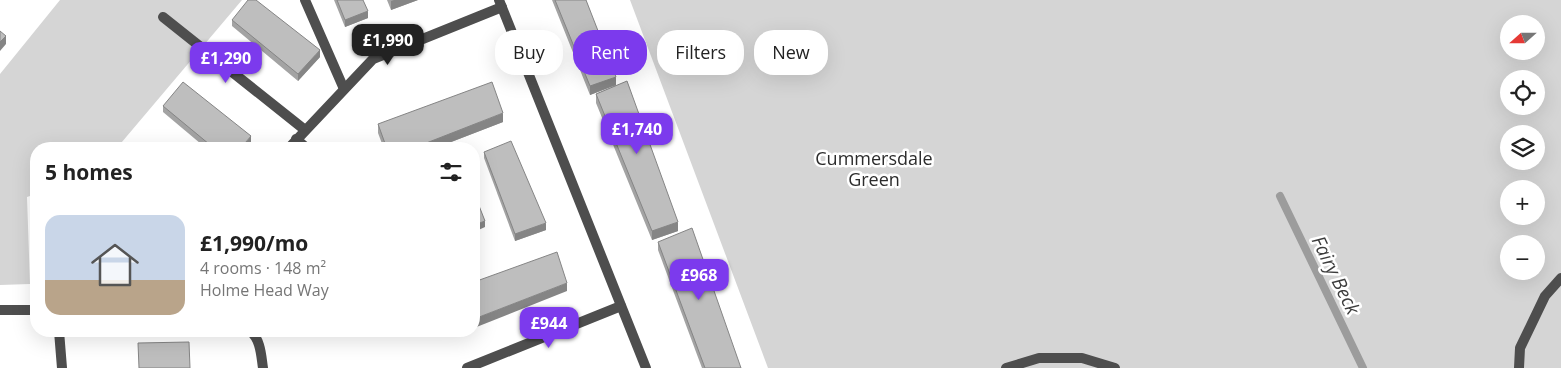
<!DOCTYPE html>
<meta charset="utf-8">
<style>
:root{--surface:#fff;--page:#f6f6f6;--text:#222;--muted:#767676;--line:#e0e0e0;--accent:#7c3aed}
body{margin:0;font-family:"Open Sans",sans-serif;background:var(--page);color:var(--text);height:100vh;display:flex;flex-direction:column;font-size:19px;white-space:nowrap}
*{box-sizing:border-box;margin:0}
p{font-size:16px;color:var(--muted)}
.icon{flex:none;width:28px;height:28px;fill:none;stroke:currentColor;stroke-width:2;stroke-linecap:round;stroke-linejoin:round}
.map{position:relative;flex:1;overflow:hidden}
.panel{position:absolute;left:30px;top:142px;width:450px;height:195px;display:flex;flex-direction:column;background:var(--surface);border-radius:20px;box-shadow:0 5px 20px #0002}
.panel>*{flex:none}
.hud{position:absolute;left:495px;top:30px;width:475px;height:45px;display:flex;gap:10px}
.needle{width:32px;rotate:249deg}
.fabs{position:absolute;left:1500px;top:15px;display:grid;gap:10px}
.fabs a{display:grid;place-items:center;width:45px;height:45px;border-radius:50%;background:var(--surface);box-shadow:0 5px 20px #0002;font-size:25px}
.price{position:absolute;translate:-50% -42px;padding:0 11px;border-radius:10px;background:var(--accent);color:#fff;font-size:16px;line-height:32px;filter:drop-shadow(0 1px 2px #0008)}
.price::after{content:'';position:absolute;left:50%;top:30px;width:15px;height:11px;margin-left:-8px;background:inherit;clip-path:polygon(0 0,100% 0,50% 100%)}
.price.on{background:#222;color:#fff}
ul{padding:0;list-style:none}
li{display:flex;align-items:center;gap:15px;height:125px;padding:0 15px}
li+li{border-top:1px solid var(--line)}
li span{display:grid;place-items:center;flex:none;width:140px;height:100px;border-radius:15px;color:#555}
li>.icon{margin-inline-start:auto}
span .icon{width:60px;height:60px;fill:#fffc;stroke-width:1}
li b{font-size:21px}
h2{display:flex;justify-content:space-between;align-items:center;height:60px;padding:0 15px;font-size:21px}
.chip{padding:0 18px;border-radius:20px;background:var(--surface);box-shadow:0 5px 20px #0002;font-size:18px;line-height:45px}
.chip.on{background:var(--accent);color:#fff}
.map>svg:first-child{display:block}
</style>
<div class="map">
<svg width="1561" height="368" viewBox="0 0 1561 368">
<rect width="100%" height="100%" fill="#fff"/>
<!-- green -->
<g fill="#d5d5d5" fill-rule="evenodd">
<path d="M 60,0 L 242,0 L 116,149 L 36,149 L 36,194 L 27,197 L 30,284 L 0,285 L 0,74 Z"/>
<path d="M 630,0 L 1561,0 L 1561,368 L 768,368 ZM 1509,24 L 1536,24 L 1536,51 L 1509,51 ZM 1509,79 L 1536,79 L 1536,106 L 1509,106 ZM 1509,134 L 1536,134 L 1536,161 L 1509,161 ZM 1509,189 L 1536,189 L 1536,216 L 1509,216 ZM 1509,244 L 1536,244 L 1536,271 L 1509,271 Z"/>
</g>
<g fill="none" stroke-linecap="round" stroke-linejoin="round">
<!-- stream -->
<path stroke="#9c9c9c" stroke-width="8" d="M 1280,196 L 1363,368"/>
<!-- service -->
<g stroke="#4e4e4e" stroke-width="10">
<path d="M 305,0 L 344,89"/>
<path d="M 296,139 L 308,149"/>
<path d="M 1519,368 L 1520,348 L 1545,296 L 1561,278"/>
</g>
<!-- minor -->
<g stroke="#4e4e4e" stroke-width="10">
<path d="M 499,0 L 646,368"/>
<path d="M 163,17 L 305,130"/>
<path d="M 288,149 L 373,59 L 502,7"/>
<path d="M 0,310 L 36,310"/>
<path d="M 59,331 L 62,368"/>
<path d="M 250,331 C 261,340 261,355 263,368"/>
<path d="M 467,368 L 621,306"/>
<path d="M 1006,368 L 1039,358 L 1082,358 L 1115,368"/>
</g>
</g>
<!-- wall -->
<g fill="#a3a3a3">
<path d="M 334,0 L 363,0 L 368,18 L 345,27 Z"/>
<path d="M 387,0 L 418,0 L 391,10 Z"/>
<path d="M 552,0 L 586,0 L 616,85 L 678,231 L 652,240 L 596,103 L 596,94 L 616,85 L 590,95 Z"/>
<path d="M 232,20 L 320,57 L 298,81 L 232,26 Z"/>
<path d="M 163,106 L 251,143 L 246,149 L 207,149 L 163,112 Z"/>
<path d="M 503,122 L 433,149 L 384,149 L 378,133 L 378,124 Z"/>
<path d="M 484,152 L 546,230 L 515,241 L 484,158 Z"/>
<path d="M 658,242 L 741,368 L 702,368 L 658,250 Z"/>
</g>
<!-- shaded-wall -->
<g fill="#858585">
<path d="M 394,0 L 418,0 L 391,10 L 391,1 Z"/>
<path d="M 368,11 L 368,18 L 345,27 L 345,20 Z"/>
<path d="M 6,36 L 6,44 L 0,51 L 0,42 Z"/>
<path d="M 320,50 L 320,57 L 298,81 L 298,74 Z"/>
<path d="M 616,77 L 616,85 L 590,95 L 590,86 Z"/>
<path d="M 503,113 L 503,122 L 433,149 L 411,149 Z"/>
<path d="M 251,136 L 251,143 L 246,149 L 240,149 Z"/>
<path d="M 485,221 L 485,227 L 474,232 L 474,225 Z"/>
<path d="M 678,222 L 678,231 L 652,240 L 652,231 Z"/>
<path d="M 546,223 L 546,230 L 515,241 L 515,234 Z"/>
<path d="M 567,283 L 567,291 L 474,328 L 474,319 Z"/>
<path d="M 454,331 L 464,331 L 454,335 Z"/>
</g>
<!-- building -->
<g fill="#bebebe" stroke="#858585">
<path d="M 248,0 L 256,0 L 320,50 L 298,74 L 232,20 Z"/>
<path d="M 337,0 L 363,0 L 368,11 L 345,20 Z"/>
<path d="M 555,0 L 586,0 L 616,77 L 590,86 Z"/>
<path d="M 0,31 L 6,36 L 0,42 Z"/>
<path d="M 627,81 L 678,222 L 652,231 L 596,94 Z"/>
<path d="M 183,82 L 251,136 L 240,149 L 215,149 L 163,106 Z"/>
<path d="M 492,82 L 503,113 L 411,149 L 387,149 L 378,124 Z"/>
<path d="M 511,141 L 546,223 L 515,234 L 484,152 Z"/>
<path d="M 474,193 L 485,221 L 474,225 Z"/>
<path d="M 692,228 L 741,368 L 705,368 L 658,242 Z"/>
<path d="M 557,252 L 567,283 L 474,319 L 474,282 Z"/>
<path d="M 189,342 L 190,368 L 139,368 L 138,343 Z"/>
</g>
<g text-anchor="middle" stroke-width="5" stroke-linejoin="round" paint-order="stroke">
<!-- park labels -->
<g font-size="18" fill="#2c2c2c" stroke="#fff">
<text x="874" y="165">Cummersdale<tspan x="874" dy="21">Green</tspan></text>
</g>
<!-- water labels -->
<g font-size="19" font-style="italic" fill="#3d3d3d" stroke="#fff">
<text transform="translate(1336 275) rotate(64)" y="7">Fairy Beck</text>
</g>
</g>
</svg>
<div class="fabs">
<a><svg class="needle" viewBox="-14 -14 28 28"><path d="M0-13l5 13h-10z" fill="#e53935"/><path d="M0 13l5-13h-10z" fill="#767676"/></svg></a>
<a><svg class="icon" aria-label="locate" viewBox="0 0 24 24"><circle cx="12" cy="12" r="6"/><path d="M12 2v4M12 18v4M2 12h4M18 12h4"/></svg></a>
<a><svg class="icon" aria-label="layers" viewBox="0 0 24 24"><path d="M12 4l9 5-9 5-9-5zM3 14l9 5 9-5"/></svg></a>
<a>+</a>
<a>−</a>
</div>
<b class="price on" style="left:388px;top:66px">£1,990</b>
<b class="price" style="left:226px;top:84px">£1,290</b>
<b class="price" style="left:637px;top:155px">£1,740</b>
<b class="price" style="left:699px;top:301px">£968</b>
<b class="price" style="left:549px;top:349px">£944</b>
<div class="hud">
<a class="chip">Buy</a>
<a class="chip on">Rent</a>
<a class="chip">Filters</a>
<a class="chip">New</a>
</div>
<section class="panel">
<h2>5 homes<svg class="icon" aria-label="filters" viewBox="0 0 24 24"><path d="M4 7h16M4 17h16"/><circle cx="9" cy="7" r="2"/><circle cx="15" cy="17" r="2"/></svg></h2>
<ul>
<li><span style="background:linear-gradient(#c9d6e8 65%,#b9a48a 0)"><svg class="icon" aria-label="home" viewBox="0 0 24 24"><path d="M3 11l9-7 9 7M6 9v11h12V9"/></svg></span><div><b>£1,990/mo</b><p>4 rooms · 148 m²</p><p>Holme Head Way</p></div></li>
</ul>
</section>
</div>
